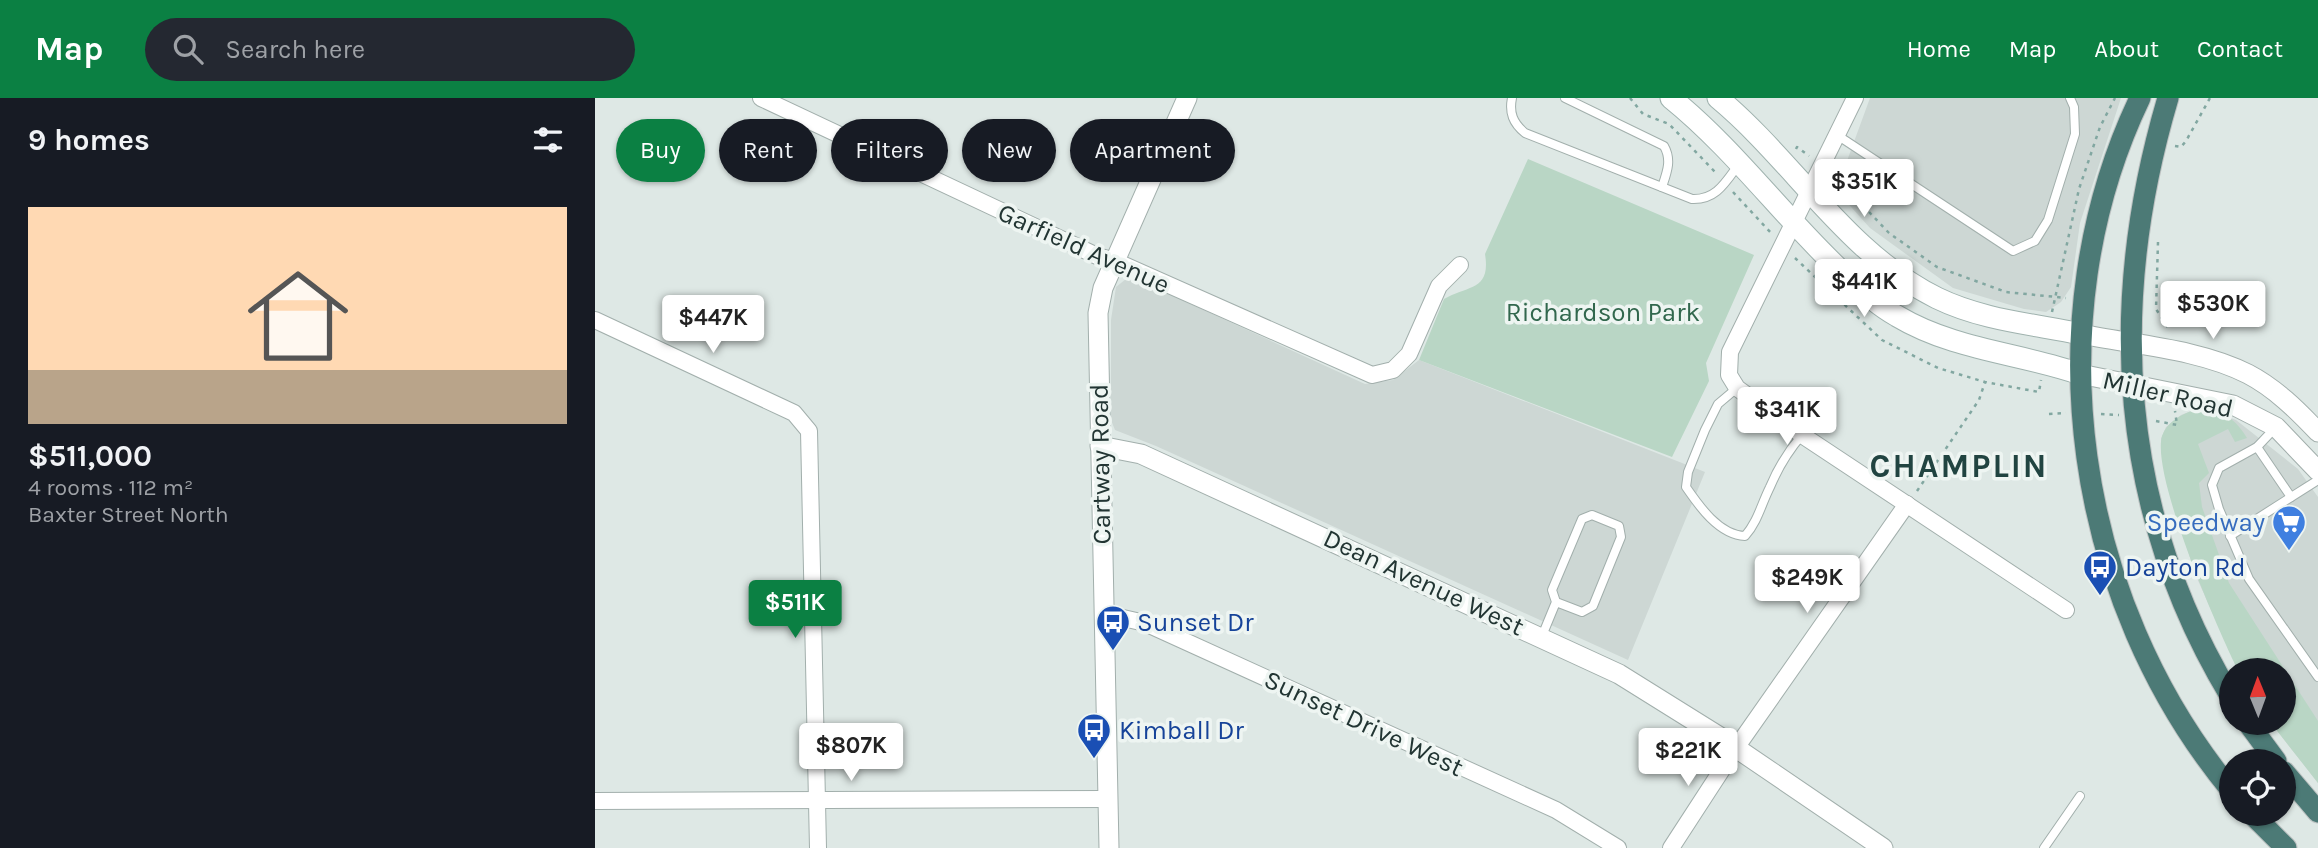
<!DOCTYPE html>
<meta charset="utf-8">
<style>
:root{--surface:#171b24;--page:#242831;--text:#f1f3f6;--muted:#9ea1a6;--accent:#0b8043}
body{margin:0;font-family:Karla,sans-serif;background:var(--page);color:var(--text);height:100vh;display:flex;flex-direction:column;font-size:26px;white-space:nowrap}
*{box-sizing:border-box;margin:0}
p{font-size:23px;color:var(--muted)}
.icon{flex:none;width:38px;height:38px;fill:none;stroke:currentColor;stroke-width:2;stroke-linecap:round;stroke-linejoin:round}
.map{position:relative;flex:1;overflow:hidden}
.side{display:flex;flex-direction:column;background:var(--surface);width:595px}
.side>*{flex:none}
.banner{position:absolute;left:21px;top:21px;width:665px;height:63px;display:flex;gap:14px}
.needle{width:46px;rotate:359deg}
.controls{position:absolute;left:1624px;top:560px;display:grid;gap:14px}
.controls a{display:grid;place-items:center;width:77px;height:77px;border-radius:50%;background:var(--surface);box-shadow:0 2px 5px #0004;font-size:35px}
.price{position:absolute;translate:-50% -60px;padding:0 16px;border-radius:7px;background:#fff;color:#222;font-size:23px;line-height:46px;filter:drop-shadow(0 2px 4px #0008)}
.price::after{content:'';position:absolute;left:50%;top:42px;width:21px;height:16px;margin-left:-10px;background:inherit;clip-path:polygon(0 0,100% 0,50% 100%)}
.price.current{background:var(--accent);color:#fff}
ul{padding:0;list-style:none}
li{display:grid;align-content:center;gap:14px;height:371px;padding:0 28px}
li span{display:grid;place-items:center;height:217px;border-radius:0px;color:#555}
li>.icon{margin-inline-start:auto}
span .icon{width:126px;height:126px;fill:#fffc;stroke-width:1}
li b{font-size:30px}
h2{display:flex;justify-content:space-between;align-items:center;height:84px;padding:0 28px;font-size:30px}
.chip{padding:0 24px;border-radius:32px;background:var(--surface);box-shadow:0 2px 5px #0004;font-size:24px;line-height:63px}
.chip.current{background:var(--accent);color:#fff}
header{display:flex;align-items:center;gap:42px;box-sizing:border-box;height:98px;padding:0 35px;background:var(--accent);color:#fff}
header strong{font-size:33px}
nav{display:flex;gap:38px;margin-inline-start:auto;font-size:24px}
.search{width:490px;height:63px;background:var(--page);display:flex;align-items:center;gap:18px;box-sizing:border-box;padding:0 24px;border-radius:38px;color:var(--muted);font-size:26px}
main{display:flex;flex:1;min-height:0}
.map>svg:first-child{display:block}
</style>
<header>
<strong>Map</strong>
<div class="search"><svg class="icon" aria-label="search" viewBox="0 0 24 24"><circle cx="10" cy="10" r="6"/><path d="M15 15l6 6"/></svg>Search here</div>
<nav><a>Home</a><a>Map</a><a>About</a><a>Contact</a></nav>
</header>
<main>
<section class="side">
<h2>9 homes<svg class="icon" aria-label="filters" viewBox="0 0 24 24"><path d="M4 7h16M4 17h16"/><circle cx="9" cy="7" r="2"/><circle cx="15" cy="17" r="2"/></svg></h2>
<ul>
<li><span style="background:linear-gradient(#ffd9b3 75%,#b9a48a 0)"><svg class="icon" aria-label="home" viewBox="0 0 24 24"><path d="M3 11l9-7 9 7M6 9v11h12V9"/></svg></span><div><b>$511,000</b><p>4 rooms · 112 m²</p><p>Baxter Street North</p></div></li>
</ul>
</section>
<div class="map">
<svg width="1723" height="750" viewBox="0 0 1723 750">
<rect width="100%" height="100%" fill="#dee8e5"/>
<!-- built -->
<g fill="#cdd7d4">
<path d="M 1275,0 L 1526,0 L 1485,125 L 1476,189 L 1466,204 L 1451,214 L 1429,211 L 1358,190 L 1275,130 L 1248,100 L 1245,82 Z"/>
<path d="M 531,181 L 541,181 L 770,286 L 798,282 L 824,262 L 1110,374 L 1033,562 L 561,348 L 520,332 L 516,322 L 516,222 L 521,189 Z"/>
<path d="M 1599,312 L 1622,315 L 1641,322 L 1703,371 L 1723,399 L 1723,685 L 1676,625 L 1689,625 L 1689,572 L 1643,572 L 1601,478 L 1582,419 L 1567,360 L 1566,341 L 1571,329 L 1586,317 Z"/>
</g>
<!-- green -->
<g fill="#b9d6c5">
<path d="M 933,61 L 1159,157 L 1111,265 L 1114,283 L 1077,359 L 824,262 L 849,201 C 873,187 896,193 890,156 Z"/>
<path d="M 1599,312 C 1626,315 1637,315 1652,340 L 1640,344 L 1633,331 L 1603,346 L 1614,375 L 1604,385 L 1607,409 L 1634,485 L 1723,623 L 1723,685 L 1676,625 L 1689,625 L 1689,572 L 1643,572 C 1623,532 1556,378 1567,338 C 1572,324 1585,317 1599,312 Z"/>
</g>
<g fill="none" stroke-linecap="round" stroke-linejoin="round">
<!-- service casing -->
<g stroke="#a2afac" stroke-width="10">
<g id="service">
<path d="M 917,0 C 914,15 918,25 930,35 L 1097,101 C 1121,102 1130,85 1144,66"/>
<path d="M 970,0 L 1069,48 C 1077,62 1072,74 1067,89"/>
<path d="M 1242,37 L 1418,153 L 1440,143 L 1453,122 L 1480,36 L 1479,9 L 1475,0"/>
<path d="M 1142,290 L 1123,306 L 1110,332 L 1093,374 L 1091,389 C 1104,408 1124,437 1150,438 C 1163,423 1166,407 1175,389 C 1183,370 1194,352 1207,337"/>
<path d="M 1680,330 L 1662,349 L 1624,370 L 1617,387 L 1624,411 L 1654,481 L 1723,579"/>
<path d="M 1662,349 L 1696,399"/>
<path d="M 1635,438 L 1723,382"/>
<path d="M 947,538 L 961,504 L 957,492 L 987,421 L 997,417 L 1024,428 L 1026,439 L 998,508 L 987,514 L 961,504"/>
<path d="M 1449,750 L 1485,698"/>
</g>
</g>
<!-- minor casing -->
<g stroke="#a2afac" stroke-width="18">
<g id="minor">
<path d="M 166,0 L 502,158 L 520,163 L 777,277 L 798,272 L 814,256 L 844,188 L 865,167"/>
<path d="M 1260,0 L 1135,254 L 1134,277 L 1142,290 L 1207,337 L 1471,512"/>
<path d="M 0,222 L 199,315 L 214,333 L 223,750"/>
<path d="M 508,520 L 528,520 L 550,525 L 961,712 L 1023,750"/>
<path d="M 0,703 L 513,701"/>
<path d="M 1076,750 L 1141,650 L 1312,406"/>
</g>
</g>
<!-- tertiary casing -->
<g stroke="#a2afac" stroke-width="21">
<g id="tertiary">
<path d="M 1486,236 C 1540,247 1604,251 1653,276 C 1680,290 1702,312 1723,334"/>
<path d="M 1485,276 L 1638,307 L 1681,329 L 1723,373"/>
<path d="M 505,348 L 546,356 L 1024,576 L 1125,639 L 1288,750"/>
<path d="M 514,750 L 503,215 L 508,190 L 592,0"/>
</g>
</g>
<!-- secondary casing -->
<g stroke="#9fb2ae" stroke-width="23">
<g id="secondary">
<path d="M 1076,0 C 1138,50 1186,116 1244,171 C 1263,188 1280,206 1302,218 C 1359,252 1424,255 1485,276"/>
<path d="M 1123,0 C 1199,63 1251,155 1342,200 C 1387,222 1438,226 1486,236"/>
</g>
</g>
<!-- trunk casing -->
<g stroke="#bdc2c2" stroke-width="23">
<g id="trunk">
<path d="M 1545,0 C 1438,223 1480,503 1636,692"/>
<path d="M 1573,0 C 1512,206 1523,412 1636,599"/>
<path d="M 1653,625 L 1681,663"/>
<path d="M 1689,674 L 1723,714"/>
<path d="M 1657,716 L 1691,750"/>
</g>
</g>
<!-- path -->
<g stroke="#82a7a1" stroke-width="2.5" stroke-dasharray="3.5 5" stroke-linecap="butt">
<path d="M 1035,0 L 1048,16 L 1074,26 L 1122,76"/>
<path d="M 1580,48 L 1586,49 L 1591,43 L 1615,0"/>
<path d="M 1201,51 L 1202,49 L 1214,58"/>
<path d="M 1239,77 L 1294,135 L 1342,169 L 1411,194 L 1471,200"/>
<path d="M 1138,94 L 1176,135"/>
<path d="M 1563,144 L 1561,211 L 1575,233"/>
<path d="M 1200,160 L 1287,242 L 1343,270 L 1390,284 L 1444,294 L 1446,282"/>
<path d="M 1457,214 L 1484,91 L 1505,29 L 1520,0"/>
<path d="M 1454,316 L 1471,315"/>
<path d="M 1506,316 L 1524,317"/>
<path d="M 1561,323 L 1582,327 L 1580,313"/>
<path d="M 1322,393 L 1384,302 L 1390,284"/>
</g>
<!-- service -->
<use href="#service" stroke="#fff" stroke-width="8"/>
<!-- minor -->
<use href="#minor" stroke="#fff" stroke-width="16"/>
<!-- tertiary -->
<use href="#tertiary" stroke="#fff" stroke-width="19"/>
<!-- secondary -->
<use href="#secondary" stroke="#fff" stroke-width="21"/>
<!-- trunk -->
<use href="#trunk" stroke="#4c7a76" stroke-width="21"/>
</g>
<!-- icons -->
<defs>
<g id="supermarket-pin" transform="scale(1.75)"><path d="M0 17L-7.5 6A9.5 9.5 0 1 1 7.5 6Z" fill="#3f7fe0" stroke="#eef5f2"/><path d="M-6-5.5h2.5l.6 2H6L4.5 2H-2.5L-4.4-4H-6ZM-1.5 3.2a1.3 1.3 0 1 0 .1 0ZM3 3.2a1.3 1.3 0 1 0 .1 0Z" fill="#fff"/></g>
<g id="bus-pin" transform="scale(1.75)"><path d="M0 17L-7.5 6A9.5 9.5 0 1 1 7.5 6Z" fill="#1a4fb4" stroke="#eef5f2"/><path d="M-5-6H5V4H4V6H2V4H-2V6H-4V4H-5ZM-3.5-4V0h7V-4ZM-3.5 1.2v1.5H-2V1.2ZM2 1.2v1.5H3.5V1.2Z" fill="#fff"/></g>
</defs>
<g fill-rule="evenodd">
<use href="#supermarket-pin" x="1694" y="424"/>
<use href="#bus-pin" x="1505" y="469"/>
<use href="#bus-pin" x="518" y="524"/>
<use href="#bus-pin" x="499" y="632"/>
</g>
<g text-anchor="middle" stroke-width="7" stroke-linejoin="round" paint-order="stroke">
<!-- street labels -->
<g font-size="26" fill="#223533" stroke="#eef5f2">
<text transform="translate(489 150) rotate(24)" y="9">Garfield Avenue</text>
<text transform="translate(1573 296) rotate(13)" y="9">Miller Road</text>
<text transform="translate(505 366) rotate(-91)" y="9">Cartway Road</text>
<text transform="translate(829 484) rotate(25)" y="9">Dean Avenue West</text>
<text transform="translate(769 625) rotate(25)" y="9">Sunset Drive West</text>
</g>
<!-- park labels -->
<g font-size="26" fill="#31674d" stroke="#eef5f2">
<text x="1008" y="223">Richardson Park</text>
</g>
<!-- shop labels -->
<g font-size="26" fill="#366cbe" stroke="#eef5f2" text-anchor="end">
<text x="1670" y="433">Speedway</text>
</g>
<!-- transit labels -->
<g font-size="26" fill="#164399" stroke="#eef5f2" text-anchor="start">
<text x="1530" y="478">Dayton Rd</text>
<text x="542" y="533">Sunset Dr</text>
<text x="524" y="641">Kimball Dr</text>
</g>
<!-- district labels -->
<g font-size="33" font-weight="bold" letter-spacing="2" fill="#214441" stroke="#eef5f2">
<text x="1364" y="379">CHAMPLIN</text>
</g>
</g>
</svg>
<div class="controls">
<a><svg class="needle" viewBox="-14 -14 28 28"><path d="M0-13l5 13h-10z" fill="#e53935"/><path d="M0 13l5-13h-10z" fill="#9ea1a6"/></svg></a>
<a><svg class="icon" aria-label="locate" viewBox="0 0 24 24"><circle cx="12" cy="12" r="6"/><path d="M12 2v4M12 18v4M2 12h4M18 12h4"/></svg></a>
</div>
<b class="price" style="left:1269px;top:121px">$351K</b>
<b class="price" style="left:1269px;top:221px">$441K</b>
<b class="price" style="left:1618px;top:243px">$530K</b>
<b class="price" style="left:118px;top:257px">$447K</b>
<b class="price" style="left:1192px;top:349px">$341K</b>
<b class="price" style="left:1212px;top:517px">$249K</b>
<b class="price current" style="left:200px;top:542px">$511K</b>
<b class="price" style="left:256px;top:685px">$807K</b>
<b class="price" style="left:1093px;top:690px">$221K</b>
<div class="banner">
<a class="chip current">Buy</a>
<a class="chip">Rent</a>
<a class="chip">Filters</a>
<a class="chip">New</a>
<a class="chip">Apartment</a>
</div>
</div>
</main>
